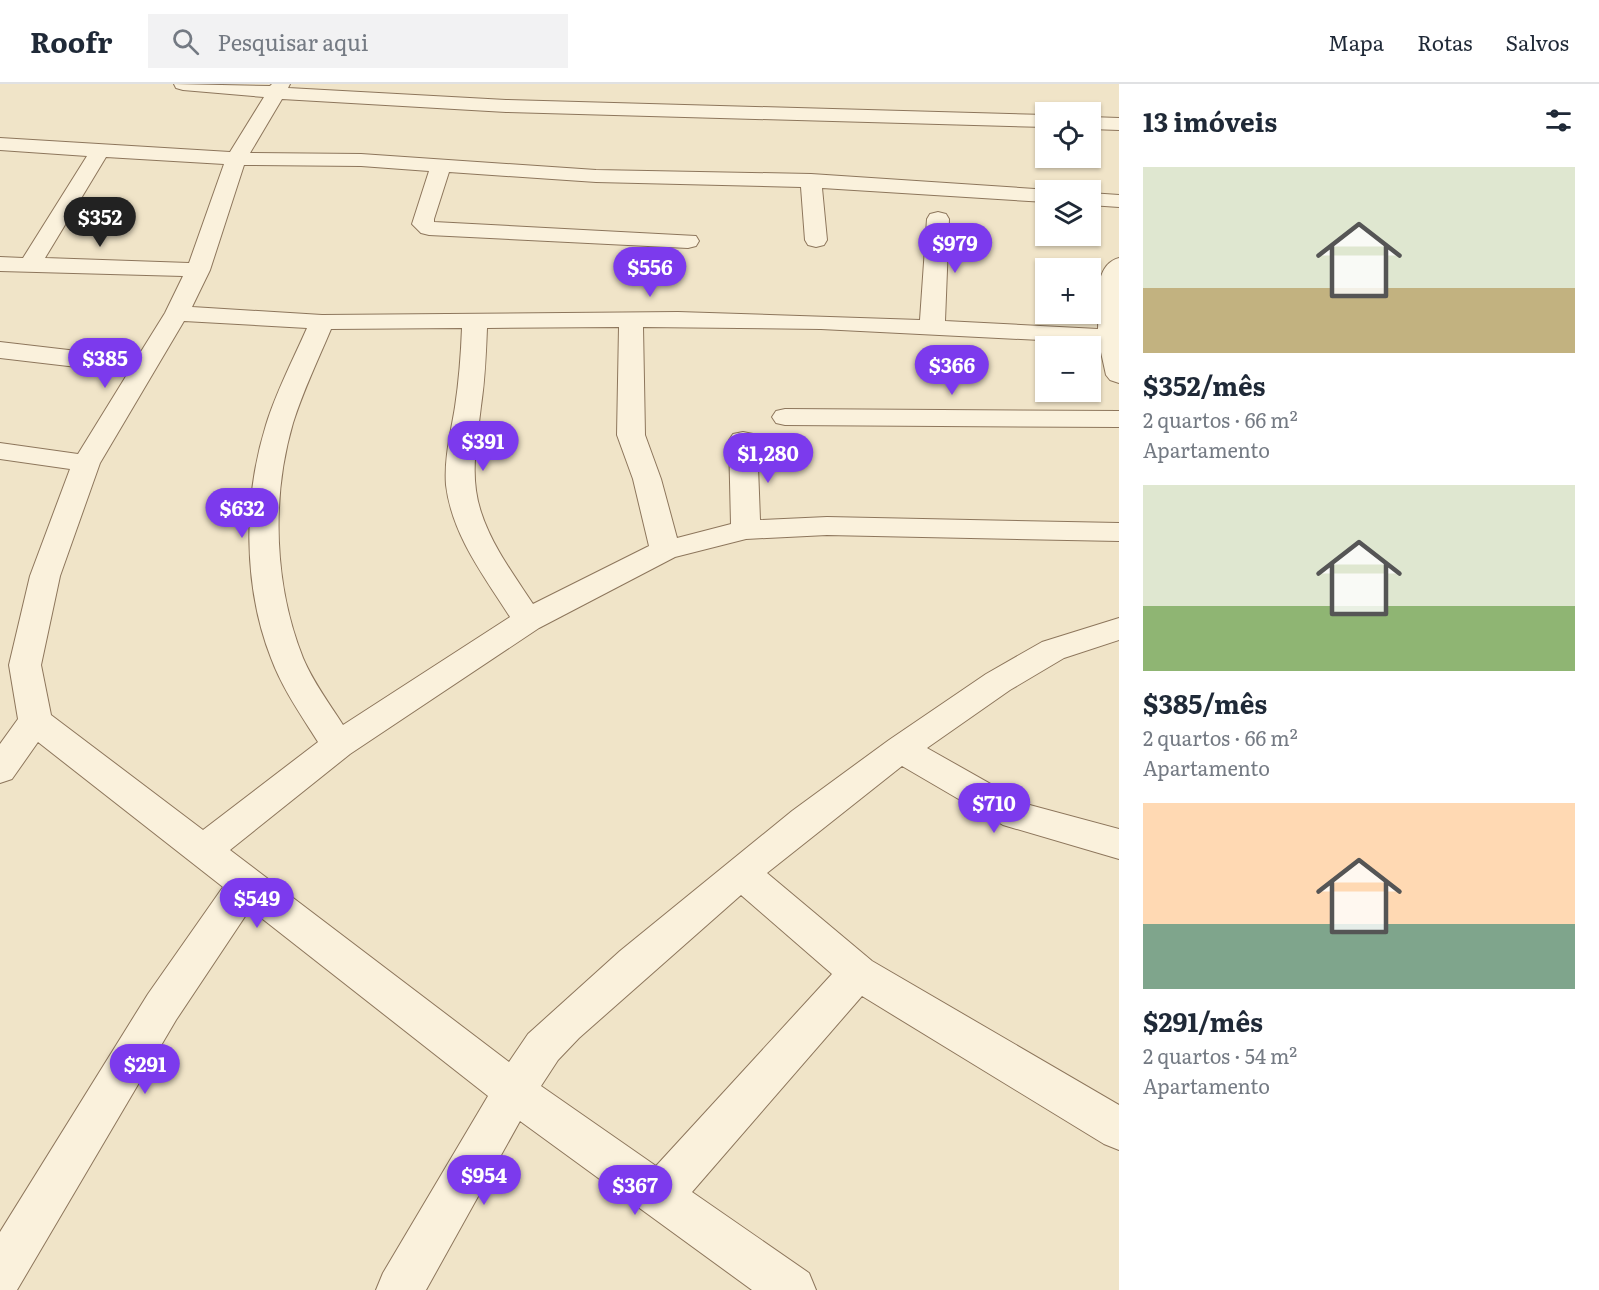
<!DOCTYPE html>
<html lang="pt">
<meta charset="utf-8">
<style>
:root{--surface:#fff;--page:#f2f2f3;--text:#1f2937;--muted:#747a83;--line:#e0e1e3;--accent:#7c3aed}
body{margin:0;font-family:Literata,serif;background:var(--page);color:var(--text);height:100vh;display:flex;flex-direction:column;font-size:22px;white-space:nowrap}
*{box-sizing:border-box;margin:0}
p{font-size:20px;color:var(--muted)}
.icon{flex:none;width:33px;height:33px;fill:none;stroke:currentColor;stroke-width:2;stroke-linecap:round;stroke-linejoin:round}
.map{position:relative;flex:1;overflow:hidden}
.side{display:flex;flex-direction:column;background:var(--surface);width:480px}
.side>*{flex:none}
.fabs{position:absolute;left:1035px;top:18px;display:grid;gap:12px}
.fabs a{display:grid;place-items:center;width:66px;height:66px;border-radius:0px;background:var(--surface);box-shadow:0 2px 4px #0004;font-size:30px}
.price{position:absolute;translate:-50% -51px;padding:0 14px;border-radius:21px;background:var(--accent);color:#fff;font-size:20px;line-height:39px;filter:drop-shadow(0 2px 3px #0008)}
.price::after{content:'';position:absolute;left:50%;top:36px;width:18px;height:14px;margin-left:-9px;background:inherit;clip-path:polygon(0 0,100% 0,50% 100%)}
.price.current{background:#222;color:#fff}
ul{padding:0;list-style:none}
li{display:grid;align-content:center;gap:12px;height:318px;padding:0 24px}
li span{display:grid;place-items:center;height:186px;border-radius:0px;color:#555}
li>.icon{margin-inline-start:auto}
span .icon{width:108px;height:108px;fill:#fffc;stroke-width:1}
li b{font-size:26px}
h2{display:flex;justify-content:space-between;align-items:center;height:72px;padding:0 24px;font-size:26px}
header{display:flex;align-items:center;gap:36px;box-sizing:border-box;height:84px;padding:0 30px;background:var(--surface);border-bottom:2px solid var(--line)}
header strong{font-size:28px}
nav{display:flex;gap:33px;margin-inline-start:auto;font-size:21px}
.search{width:420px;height:54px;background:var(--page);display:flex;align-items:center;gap:15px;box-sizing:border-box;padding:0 21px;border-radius:0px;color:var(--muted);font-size:22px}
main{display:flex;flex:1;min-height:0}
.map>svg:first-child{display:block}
</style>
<header>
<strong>Roofr</strong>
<div class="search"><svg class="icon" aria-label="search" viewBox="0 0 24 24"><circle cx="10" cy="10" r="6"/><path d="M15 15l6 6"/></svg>Pesquisar aqui</div>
<nav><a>Mapa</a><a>Rotas</a><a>Salvos</a></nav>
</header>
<main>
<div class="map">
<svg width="1119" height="1206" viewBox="0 0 1119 1206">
<rect width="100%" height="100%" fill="#f0e4c8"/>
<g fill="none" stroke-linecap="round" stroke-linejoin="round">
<!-- minor casing -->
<g stroke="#8d765c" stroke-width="2">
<g id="minor">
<path d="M 174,0 L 270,2 L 272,0 L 290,0 L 288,4 L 506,16 L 1046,31 L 1046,43 L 506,28 L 282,15 L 250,69 L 361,70 L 596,86 L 811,90 L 1050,106 L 1046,106 L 1046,118 L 822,104 L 827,156 L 824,161 L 816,163 L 808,161 L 805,156 L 801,103 L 596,98 L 449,88 L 434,135 L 434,138 L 696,152 L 699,157 L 696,162 L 688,164 L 429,151 L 421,149 L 412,140 L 429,87 L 361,82 L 244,81 L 210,186 L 192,223 L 322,231 L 678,228 L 920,236 L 927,135 L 930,130 L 938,128 L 946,130 L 949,135 L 945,237 L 1098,245 C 1099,222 1092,181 1119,174 L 1119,299 L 1110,296 L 1106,291 L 1099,259 L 821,245 L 643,243 L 645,351 L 661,395 L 677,454 L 731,440 L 729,356 L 733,350 L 743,348 L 753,350 L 757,356 L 760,436 L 827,433 L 1119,439 L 1119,457 L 827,451 L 746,455 L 675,473 L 539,544 L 350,670 L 230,766 L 509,978 L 528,950 L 620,867 L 792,727 L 889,656 L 986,590 L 1042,558 L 1119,534 L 1119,556 L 1064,574 L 1010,606 L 927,664 L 1026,720 L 1119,745 L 1119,775 L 1003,741 L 902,682 L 767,789 L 872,877 L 1119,1021 L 1119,1066 L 1104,1060 L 862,912 L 692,1108 L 809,1189 L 816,1206 L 752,1206 L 520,1037 L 426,1206 L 376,1206 L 383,1189 L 488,1012 L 250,825 L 176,936 L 17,1206 L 0,1206 L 0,1148 L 148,910 L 223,803 L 38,658 L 12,695 L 0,699 L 0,660 L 18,635 L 9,581 L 30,492 L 70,385 L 0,375 L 0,359 L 78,370 L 128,289 L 0,274 L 0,258 L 137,274 L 165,229 L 183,192 L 0,187 L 0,173 L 23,174 L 87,72 L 0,66 L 0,54 L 230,68 L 264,13 L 183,6 L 176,4 ZM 106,73 L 224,80 L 189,179 L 45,174 ZM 184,237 L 307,244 C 293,276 276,308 266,341 C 243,415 243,502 271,574 C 282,604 301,631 318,658 L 203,746 L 51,631 L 41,581 L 60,492 L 100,379 ZM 619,243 L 617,351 L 633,395 L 649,462 L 533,520 C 514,491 492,462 481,428 C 469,392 477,359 481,322 C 485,296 486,270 487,244 ZM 462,244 C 461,270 459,297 455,323 C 451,348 444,374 446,401 C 452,451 484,492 510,533 L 343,641 C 329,619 313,598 303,574 C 274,501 271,414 293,339 C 303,307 318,276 331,245 ZM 741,811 L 832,890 L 656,1082 L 541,1002 L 558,976 L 579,954 Z"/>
<path d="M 1090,33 L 1119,34 L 1119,46 L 1090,45 Z"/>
<path d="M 1090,109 L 1119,111 L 1119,123 L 1090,121 Z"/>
<path d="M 785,325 L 1119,327 L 1119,343 L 785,341 L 776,339 L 772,333 L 776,327 Z"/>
</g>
</g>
<!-- minor -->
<use href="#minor" fill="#faf1dc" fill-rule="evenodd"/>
</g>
</svg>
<div class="fabs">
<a><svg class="icon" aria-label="locate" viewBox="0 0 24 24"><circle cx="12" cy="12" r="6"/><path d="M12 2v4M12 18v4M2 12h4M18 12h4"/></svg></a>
<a><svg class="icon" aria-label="layers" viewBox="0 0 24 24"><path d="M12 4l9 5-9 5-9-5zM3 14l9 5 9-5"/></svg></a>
<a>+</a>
<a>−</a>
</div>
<b class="price current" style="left:100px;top:164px">$352</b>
<b class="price" style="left:955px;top:190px">$979</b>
<b class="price" style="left:650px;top:214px">$556</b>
<b class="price" style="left:105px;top:305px">$385</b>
<b class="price" style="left:952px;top:312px">$366</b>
<b class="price" style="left:483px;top:388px">$391</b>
<b class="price" style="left:768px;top:400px">$1,280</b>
<b class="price" style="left:242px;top:455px">$632</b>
<b class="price" style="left:994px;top:750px">$710</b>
<b class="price" style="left:257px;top:845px">$549</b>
<b class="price" style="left:145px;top:1011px">$291</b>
<b class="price" style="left:484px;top:1122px">$954</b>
<b class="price" style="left:635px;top:1132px">$367</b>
</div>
<section class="side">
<h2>13 imóveis<svg class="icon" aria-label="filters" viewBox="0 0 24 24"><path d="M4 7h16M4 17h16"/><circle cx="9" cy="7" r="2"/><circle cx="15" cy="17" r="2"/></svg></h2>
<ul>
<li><span style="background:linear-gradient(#dfe7d0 65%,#c2b280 0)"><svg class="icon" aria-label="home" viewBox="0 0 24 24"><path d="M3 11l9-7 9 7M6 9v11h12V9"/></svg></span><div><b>$352/mês</b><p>2 quartos · 66 m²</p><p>Apartamento</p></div></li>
<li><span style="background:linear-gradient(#dfe7d0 65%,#8fb573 0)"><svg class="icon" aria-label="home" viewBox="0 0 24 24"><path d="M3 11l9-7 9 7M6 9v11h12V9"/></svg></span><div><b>$385/mês</b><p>2 quartos · 66 m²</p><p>Apartamento</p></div></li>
<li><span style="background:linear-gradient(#ffd9b3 65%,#7fa58c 0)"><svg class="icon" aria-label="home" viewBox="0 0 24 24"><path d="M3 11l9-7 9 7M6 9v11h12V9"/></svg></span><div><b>$291/mês</b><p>2 quartos · 54 m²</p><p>Apartamento</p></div></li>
</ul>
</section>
</main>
